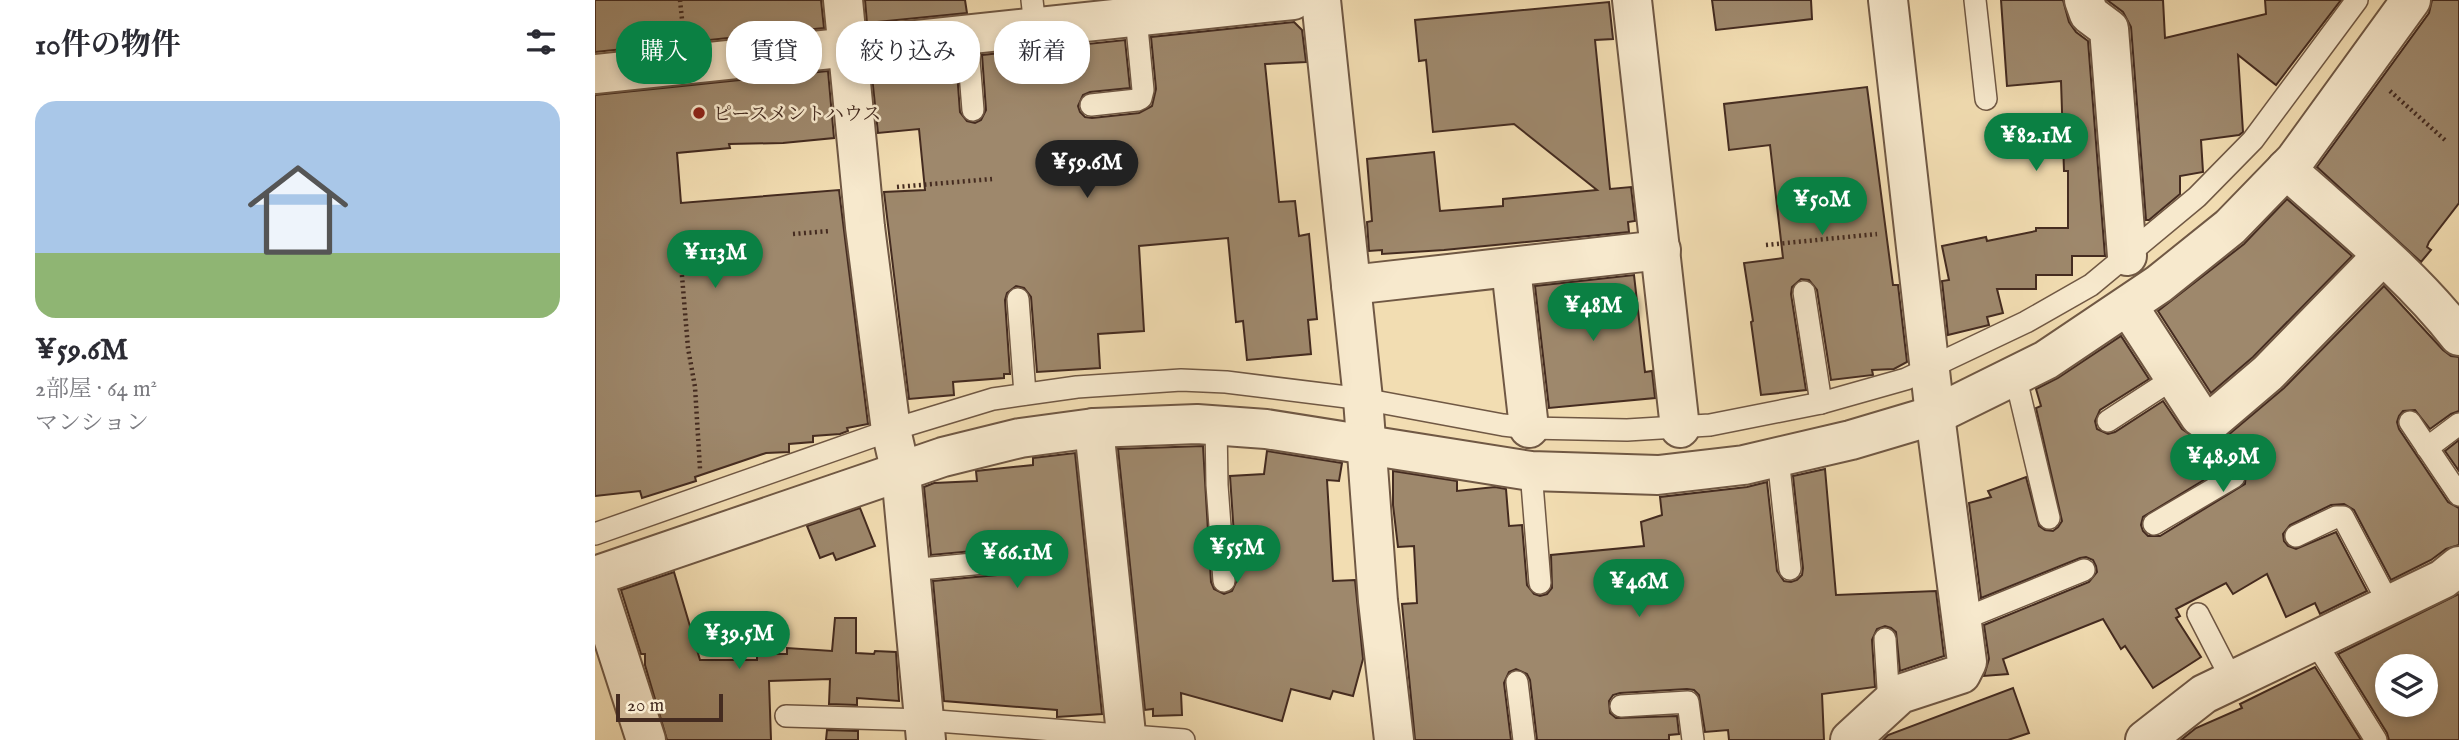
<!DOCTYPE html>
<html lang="ja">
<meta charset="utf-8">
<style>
:root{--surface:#fff;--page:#f2f2f3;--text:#2b2b33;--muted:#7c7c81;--accent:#0b8043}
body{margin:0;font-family:"IM FELL English","Noto Serif JP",serif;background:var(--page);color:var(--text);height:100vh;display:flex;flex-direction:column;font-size:26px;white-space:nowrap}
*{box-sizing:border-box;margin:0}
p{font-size:23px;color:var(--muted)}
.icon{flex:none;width:38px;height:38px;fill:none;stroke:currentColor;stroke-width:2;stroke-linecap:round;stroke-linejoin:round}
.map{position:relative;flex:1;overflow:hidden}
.panel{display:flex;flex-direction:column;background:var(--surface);width:595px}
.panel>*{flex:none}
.banner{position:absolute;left:21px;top:21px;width:665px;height:63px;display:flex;gap:14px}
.fabs{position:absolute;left:1780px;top:654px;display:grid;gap:14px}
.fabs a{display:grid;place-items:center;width:63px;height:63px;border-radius:50%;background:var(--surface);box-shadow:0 4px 10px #0003;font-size:35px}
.scale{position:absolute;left:21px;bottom:18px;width:107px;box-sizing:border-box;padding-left:7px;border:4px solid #442b20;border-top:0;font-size:19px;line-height:24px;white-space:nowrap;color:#442b20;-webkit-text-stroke:5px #f7e9cd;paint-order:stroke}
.price{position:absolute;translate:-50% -60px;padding:0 16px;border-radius:24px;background:var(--accent);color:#fff;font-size:23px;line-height:46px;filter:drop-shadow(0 2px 4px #0008)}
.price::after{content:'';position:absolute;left:50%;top:42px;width:21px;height:16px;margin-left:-10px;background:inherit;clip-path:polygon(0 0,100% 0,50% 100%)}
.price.selected{background:#222;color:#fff}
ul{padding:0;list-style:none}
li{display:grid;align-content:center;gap:14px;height:371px;padding:0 35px}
li span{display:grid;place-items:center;height:217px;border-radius:21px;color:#555}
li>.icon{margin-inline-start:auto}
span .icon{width:126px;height:126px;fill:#fffc;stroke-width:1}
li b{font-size:30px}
h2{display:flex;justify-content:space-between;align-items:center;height:84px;padding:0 35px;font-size:30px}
.pill{padding:0 24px;border-radius:28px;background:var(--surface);box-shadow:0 4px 10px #0003;font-size:24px;line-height:63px}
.pill.selected{background:var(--accent);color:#fff}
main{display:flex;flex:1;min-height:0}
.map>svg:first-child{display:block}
</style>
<main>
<section class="panel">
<h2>10件の物件<svg class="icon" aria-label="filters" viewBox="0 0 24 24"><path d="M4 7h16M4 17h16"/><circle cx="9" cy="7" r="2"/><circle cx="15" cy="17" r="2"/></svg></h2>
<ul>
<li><span style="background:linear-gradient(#a9c7e8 70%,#8fb573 0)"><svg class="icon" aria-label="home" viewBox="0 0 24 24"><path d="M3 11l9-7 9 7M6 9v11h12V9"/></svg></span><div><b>¥59.6M</b><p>2部屋 · 64 m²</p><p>マンション</p></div></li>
</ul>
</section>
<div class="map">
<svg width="1864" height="740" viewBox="0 0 1864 740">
<rect width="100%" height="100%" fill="#f2ddb2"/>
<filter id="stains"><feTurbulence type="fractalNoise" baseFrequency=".00286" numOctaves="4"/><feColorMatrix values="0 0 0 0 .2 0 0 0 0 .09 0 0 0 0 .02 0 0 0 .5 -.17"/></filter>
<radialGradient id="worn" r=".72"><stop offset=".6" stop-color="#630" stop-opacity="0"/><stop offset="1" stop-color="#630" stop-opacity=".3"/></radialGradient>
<!-- building -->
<g fill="#9e886c" stroke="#442b20" stroke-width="2" fill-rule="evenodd">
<path d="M 0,0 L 226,0 L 229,28 L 0,52 Z"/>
<path d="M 270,0 L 370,0 L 372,13 L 272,23 Z"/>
<path d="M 1117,0 L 1216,0 L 1217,19 L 1121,30 Z"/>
<path d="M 1406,0 L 1468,0 L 1474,22 L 1481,32 L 1493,41 L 1510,256 L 1477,256 L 1477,275 L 1441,275 L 1441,289 L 1402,289 L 1408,313 L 1392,317 L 1394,325 L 1353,335 L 1347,281 L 1354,280 L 1347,246 L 1391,237 L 1392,241 L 1441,231 L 1441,228 L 1473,228 L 1473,171 L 1469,171 L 1466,81 L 1412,86 Z"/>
<path d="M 1512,0 L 1568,0 L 1570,38 L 1671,14 L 1670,0 L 1746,0 L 1681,85 L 1643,55 L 1648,132 L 1644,135 L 1606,140 L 1608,172 L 1585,176 L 1585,194 L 1554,220 L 1551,220 L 1536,27 L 1528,12 Z"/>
<path d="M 1837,0 L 1864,0 L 1864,203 L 1834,242 L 1832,247 L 1836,250 L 1826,262 L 1722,167 L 1834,13 Z"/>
<path d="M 1014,2 L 1018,39 L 1000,40 L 1015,189 L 1036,187 L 1040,221 L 1033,222 L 1034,232 L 849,250 L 787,254 L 787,250 L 774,251 L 772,222 L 777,221 L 772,159 L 839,152 L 845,211 L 908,206 L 908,199 L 1002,190 L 919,124 L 838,132 L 831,60 L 824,61 L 820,20 Z"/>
<path d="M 699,22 L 707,30 L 711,62 L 670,64 L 684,202 L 700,201 L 704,236 L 714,234 L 722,319 L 713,320 L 716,354 L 652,360 L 648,321 L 641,322 L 633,238 L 544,246 L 549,331 L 503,334 L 505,368 L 442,372 L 436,297 L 429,288 L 421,286 L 412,293 L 410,300 L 415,374 L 409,374 L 409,378 L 358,382 L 359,395 L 314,399 L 289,192 L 330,190 L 324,129 L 283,133 L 276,67 L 361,58 L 365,112 L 372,121 L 380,123 L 386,120 L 391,110 L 387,55 L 530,40 L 535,88 L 495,92 L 488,95 L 483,106 L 485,112 L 490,117 L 497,118 L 544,113 L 557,106 L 561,89 L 556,37 Z"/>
<path d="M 233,71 L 239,138 L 188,143 L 134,144 L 135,148 L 82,153 L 86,203 L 244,190 L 273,424 L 252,428 L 253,431 L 245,434 L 218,436 L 218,442 L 194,444 L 194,452 L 171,453 L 100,477 L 101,481 L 47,498 L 45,491 L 0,496 L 0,95 Z"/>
<path d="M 1272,87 L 1298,285 L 1303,285 L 1312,362 L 1299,369 L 1277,370 L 1278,375 L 1236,380 L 1222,290 L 1214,280 L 1206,279 L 1197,287 L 1196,294 L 1211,390 L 1166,395 L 1156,322 L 1158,321 L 1149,263 L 1188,258 L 1175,145 L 1134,150 L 1129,104 Z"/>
<path d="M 1692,199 L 1757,256 L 1658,357 L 1616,393 L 1563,311 L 1649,244 Z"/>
<path d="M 1039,275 L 1050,372 L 1057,371 L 1060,398 L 954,408 L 940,286 Z"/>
<path d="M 1789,286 L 1848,350 L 1856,356 L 1864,357 L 1864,411 L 1856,414 L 1835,429 L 1820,410 L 1808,411 L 1804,416 L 1802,422 L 1804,429 L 1853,502 L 1864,508 L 1864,545 L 1851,549 L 1836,560 L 1796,580 L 1759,510 L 1749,504 L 1736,505 L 1695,525 L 1688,534 L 1689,541 L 1693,546 L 1701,549 L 1741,532 L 1772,591 L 1725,614 L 1720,603 L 1691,617 L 1672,574 L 1638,594 L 1631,583 L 1581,609 L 1585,616 L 1581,618 L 1606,657 L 1558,688 L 1530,646 L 1526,649 L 1508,619 L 1408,659 L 1413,674 L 1389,676 L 1394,659 L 1389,625 L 1494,582 L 1502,572 L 1501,566 L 1498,560 L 1491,557 L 1485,558 L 1386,598 L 1374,503 L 1396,497 L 1393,491 L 1431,477 L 1444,526 L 1450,530 L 1458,531 L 1463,527 L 1467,521 L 1441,408 L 1446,406 L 1441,389 L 1463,378 L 1526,336 L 1554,379 L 1505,410 L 1500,421 L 1502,429 L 1513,434 L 1520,432 L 1568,401 L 1587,429 L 1605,441 L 1622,472 L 1548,517 L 1546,525 L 1548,531 L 1553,536 L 1565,536 L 1650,484 L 1651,471 L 1632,436 L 1689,388 Z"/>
<path d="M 1864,440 L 1864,471 L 1850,451 Z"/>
<path d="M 608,446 L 616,582 L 619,589 L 629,594 L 637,591 L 642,580 L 635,476 L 669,474 L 672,451 L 747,463 L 744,481 L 732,480 L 738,581 L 760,580 L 768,659 L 758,696 L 738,691 L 735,699 L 696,689 L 687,721 L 586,693 L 587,715 L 558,716 L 558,709 L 550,710 L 523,449 Z"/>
<path d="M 480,453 L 507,714 L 462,717 L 462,710 L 349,701 L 338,581 L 402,575 L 412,568 L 413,560 L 410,554 L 399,549 L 336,555 L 329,487 L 339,483 L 382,481 L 381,471 L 438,465 L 438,458 Z"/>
<path d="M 1230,469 L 1241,595 L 1341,591 L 1349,656 L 1305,671 L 1301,632 L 1296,628 L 1290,626 L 1282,629 L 1277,640 L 1280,687 L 1227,694 L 1229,740 L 1134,740 L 1133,730 L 1110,732 L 1104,695 L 1099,690 L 1092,689 L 1025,693 L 1018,695 L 1014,701 L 1015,713 L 1021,718 L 1082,716 L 1084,734 L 1074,735 L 1074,740 L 942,740 L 935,680 L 932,674 L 921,669 L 914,672 L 909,683 L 916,740 L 820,740 L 807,604 L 822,603 L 819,546 L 803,547 L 798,505 L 798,471 L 862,481 L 862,491 L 900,487 L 911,489 L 914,526 L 927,525 L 932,585 L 939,594 L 945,596 L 952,594 L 957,588 L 956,555 L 1049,546 L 1046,522 L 1067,515 L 1065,497 L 1152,487 L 1172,482 L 1182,571 L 1189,581 L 1196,582 L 1202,580 L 1207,575 L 1208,568 L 1198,476 Z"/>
<path d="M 265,508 L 280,546 L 241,560 L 238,553 L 225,558 L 212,526 Z"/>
<path d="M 79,572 L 105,660 L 162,660 L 162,654 L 192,654 L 192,648 L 237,651 L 240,618 L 261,618 L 261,653 L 279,654 L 280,651 L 301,652 L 304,701 L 262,698 L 262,705 L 234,704 L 235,679 L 174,681 L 176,740 L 72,740 L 50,665 L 50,654 L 46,654 L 26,590 Z"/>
<path d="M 1864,594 L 1864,740 L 1794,740 L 1792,733 L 1743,654 ZM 1792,667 L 1830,667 L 1830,705 L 1792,705 Z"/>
<path d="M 1720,667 L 1766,740 L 1586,740 L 1601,728 L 1647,708 L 1645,704 Z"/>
<path d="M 1418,688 L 1434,733 L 1413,740 L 1288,740 L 1293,735 Z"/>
<path d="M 232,730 L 263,731 L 263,740 L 231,740 Z"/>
</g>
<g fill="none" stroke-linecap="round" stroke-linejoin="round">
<!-- service casing -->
<g stroke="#705844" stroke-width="24">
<g id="service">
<path d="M 437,0 L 440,27"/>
<path d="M 1380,0 L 1391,99"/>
<path d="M 372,35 L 378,110"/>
<path d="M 496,105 L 542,100 L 546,98 L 548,90 L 541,17"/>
<path d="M 1209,292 L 1226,403"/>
<path d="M 423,299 L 430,394"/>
<path d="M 1420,375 L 1454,518"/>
<path d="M 1513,421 L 1579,378"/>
<path d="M 1815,422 L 1864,495"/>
<path d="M 621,425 L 622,485 L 629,581"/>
<path d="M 1832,448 L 1864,424"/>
<path d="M 1183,457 L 1195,569"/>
<path d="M 936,471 L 945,583"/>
<path d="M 1559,524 L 1639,477 L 1613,428 L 1613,421"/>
<path d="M 0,534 L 296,430 L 398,399 L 482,387 L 586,380 L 631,382 L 768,399 L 908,425 L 934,428 L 1032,430 L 1115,425 L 1226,403 L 1311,379 L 1431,322 L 1496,285 L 1602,197 L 1658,140 L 1762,0"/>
<path d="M 1701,536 L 1741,517 L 1748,517 L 1794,604"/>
<path d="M 314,570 L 400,562"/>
<path d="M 1603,614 L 1637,680"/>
<path d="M 1366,620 L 1489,570"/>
<path d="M 1290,639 L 1293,688 L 1298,698"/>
<path d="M 1719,640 L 1781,740"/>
<path d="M 922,682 L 929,740"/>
<path d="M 1026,706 L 1093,702 L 1098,740"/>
<path d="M 191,716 L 329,720 L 589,740"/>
</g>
</g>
<!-- minor casing -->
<g stroke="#705844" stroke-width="42">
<g id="minor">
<path d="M 248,0 L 270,227 L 296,430 L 306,473 L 331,740"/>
<path d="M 726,0 L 768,399 L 783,601 L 799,740"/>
<path d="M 1037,0 L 1085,428"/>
<path d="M 1489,0 L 1494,14 L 1514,29 L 1532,256"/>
<path d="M 0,74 L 698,0"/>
<path d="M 1691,169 C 1750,222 1815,273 1864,336"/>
<path d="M 916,268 L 934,428"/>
<path d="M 756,285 L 1066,250"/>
<path d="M 1533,306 L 1605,417 L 1613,421 L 1619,419 L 1673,373 L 1787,256"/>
<path d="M 499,428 L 531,734"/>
<path d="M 0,576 L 348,457 L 425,438 L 499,428 L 602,424 L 671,429 L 936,471 L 1063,475 L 1149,465 L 1256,440 L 1340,415 L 1451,360 L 1564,284 L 1635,227 L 1700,160 L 1816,0"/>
<path d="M 0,582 L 51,740"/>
<path d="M 1255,740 L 1305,694 L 1366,674 L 1372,662 L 1340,415 L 1293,0"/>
<path d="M 1550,740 L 1609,694 L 1848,579 L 1864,566"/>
</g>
</g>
<!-- path -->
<g stroke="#442b20" stroke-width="4.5" stroke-dasharray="2 3.5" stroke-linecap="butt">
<path d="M 85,0 L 88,29"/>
<path d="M 1795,91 L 1850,140"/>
<path d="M 302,187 L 397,179"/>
<path d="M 198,234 L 235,231"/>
<path d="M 1171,245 L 1282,234"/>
<path d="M 86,264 L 93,348 L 100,387 L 105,469"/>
</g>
<!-- service -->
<use href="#service" stroke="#f7e9cd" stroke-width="21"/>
<!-- minor -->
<use href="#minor" stroke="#f7e9cd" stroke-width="38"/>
</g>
<!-- markers -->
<circle fill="#8f2418" stroke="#f7e9cd" stroke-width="2.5" cx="104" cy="113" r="7"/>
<g text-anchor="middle" stroke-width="5" stroke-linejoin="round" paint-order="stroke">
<!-- poi labels -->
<g font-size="19" fill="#442b20" stroke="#f7e9cd" text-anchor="start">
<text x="118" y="120">ピースメントハウス</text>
</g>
</g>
<rect width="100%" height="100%" filter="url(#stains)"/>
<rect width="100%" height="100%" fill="url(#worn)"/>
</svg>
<div class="fabs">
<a><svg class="icon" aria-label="layers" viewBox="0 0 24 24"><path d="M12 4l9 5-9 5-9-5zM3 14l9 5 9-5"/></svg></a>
</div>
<div class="scale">20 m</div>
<b class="price" style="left:1441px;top:173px">¥82.1M</b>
<b class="price selected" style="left:492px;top:200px">¥59.6M</b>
<b class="price" style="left:1227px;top:237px">¥50M</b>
<b class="price" style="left:120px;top:290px">¥113M</b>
<b class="price" style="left:998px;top:343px">¥48M</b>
<b class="price" style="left:1628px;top:494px">¥48.9M</b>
<b class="price" style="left:642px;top:585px">¥55M</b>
<b class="price" style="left:422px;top:590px">¥66.1M</b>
<b class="price" style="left:1044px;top:619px">¥46M</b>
<b class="price" style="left:144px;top:671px">¥39.5M</b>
<div class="banner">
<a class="pill selected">購入</a>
<a class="pill">賃貸</a>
<a class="pill">絞り込み</a>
<a class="pill">新着</a>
</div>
</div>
</main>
